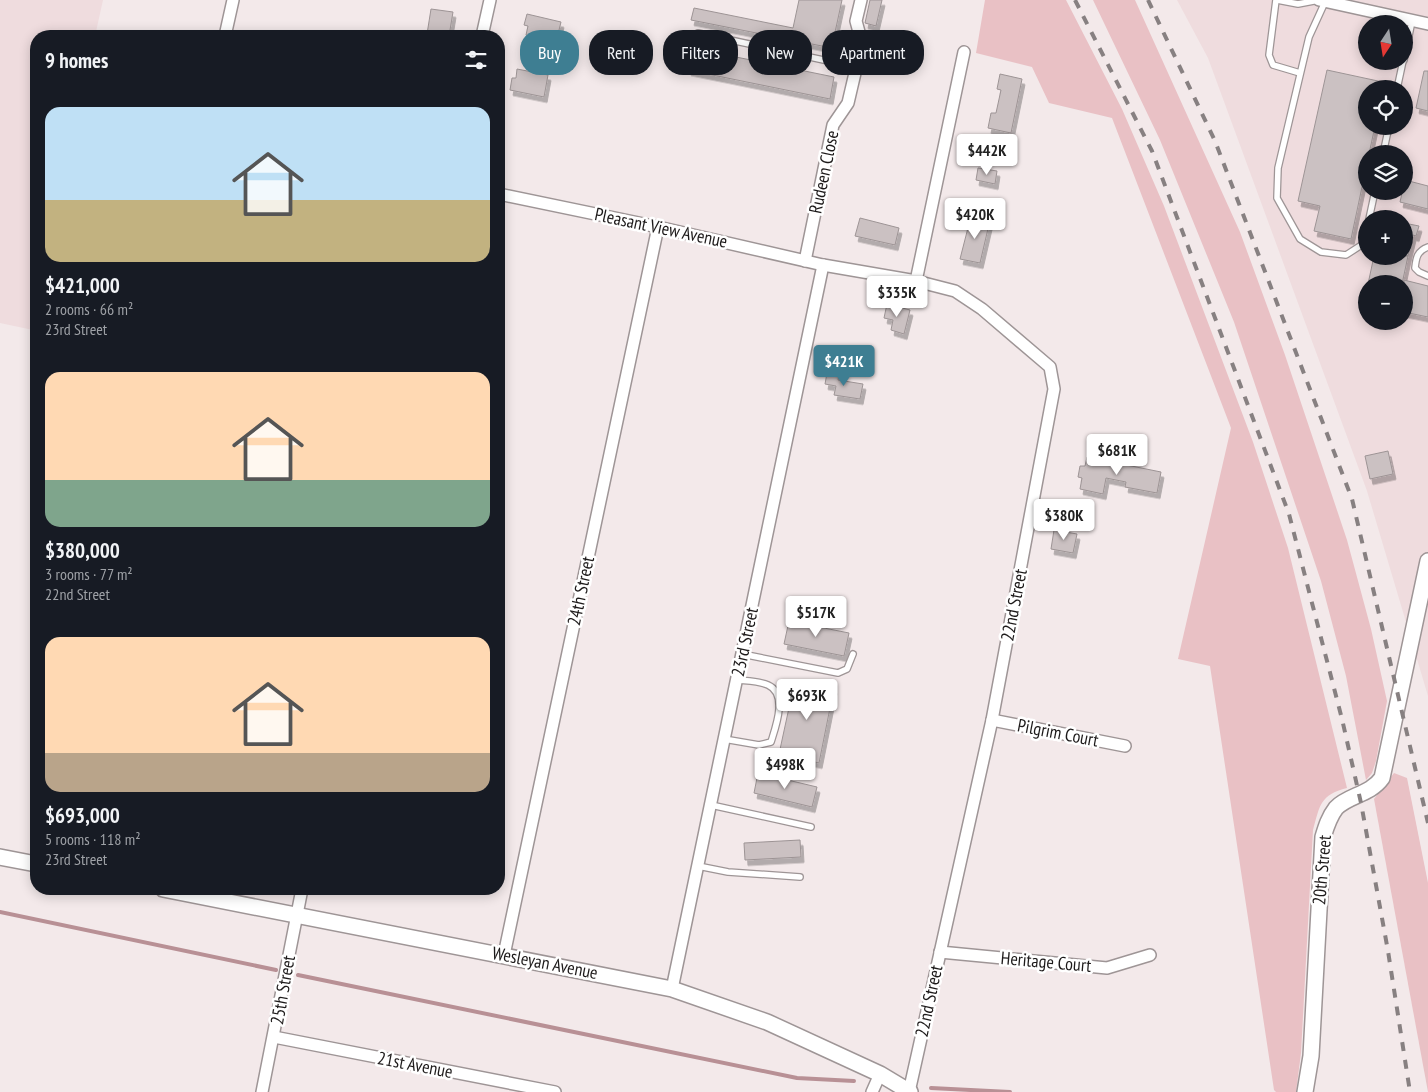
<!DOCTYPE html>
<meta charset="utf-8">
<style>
:root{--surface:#171b24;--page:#20242c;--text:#f1f3f6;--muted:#9ea1a6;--accent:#3e7e92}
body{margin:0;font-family:"PT Sans Narrow",sans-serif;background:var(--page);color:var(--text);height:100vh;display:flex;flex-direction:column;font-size:19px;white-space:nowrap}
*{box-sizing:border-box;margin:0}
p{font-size:16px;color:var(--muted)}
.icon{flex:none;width:28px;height:28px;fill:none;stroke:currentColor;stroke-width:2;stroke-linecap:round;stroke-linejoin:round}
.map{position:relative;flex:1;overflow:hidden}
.sheet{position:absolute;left:30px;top:30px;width:475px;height:865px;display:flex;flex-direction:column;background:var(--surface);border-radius:20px;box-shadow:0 2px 12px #0003}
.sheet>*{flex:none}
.guide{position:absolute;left:520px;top:30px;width:475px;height:45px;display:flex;gap:10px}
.needle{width:32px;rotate:192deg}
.tools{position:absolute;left:1358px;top:15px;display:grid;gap:10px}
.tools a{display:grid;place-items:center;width:55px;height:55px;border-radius:50%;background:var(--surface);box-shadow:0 2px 12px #0003;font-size:25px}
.price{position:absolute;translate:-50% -42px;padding:0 11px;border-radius:5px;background:#fff;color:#222;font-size:16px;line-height:32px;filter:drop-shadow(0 1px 2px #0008)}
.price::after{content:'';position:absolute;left:50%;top:30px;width:15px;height:11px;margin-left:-8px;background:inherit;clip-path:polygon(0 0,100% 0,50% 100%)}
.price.current{background:var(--accent);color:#fff}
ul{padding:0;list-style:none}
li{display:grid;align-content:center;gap:10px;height:265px;padding:0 15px}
li span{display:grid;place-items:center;height:155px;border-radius:15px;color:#555}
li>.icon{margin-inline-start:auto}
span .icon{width:90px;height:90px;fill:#fffc;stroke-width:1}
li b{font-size:21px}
h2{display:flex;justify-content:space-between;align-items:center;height:60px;padding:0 15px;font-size:21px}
.tag{padding:0 18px;border-radius:20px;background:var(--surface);box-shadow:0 2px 12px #0003;font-size:18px;line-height:45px}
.tag.current{background:var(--accent);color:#fff}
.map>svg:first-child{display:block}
</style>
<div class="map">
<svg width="1428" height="1092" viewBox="0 0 1428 1092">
<defs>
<filter id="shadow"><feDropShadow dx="3" dy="5.5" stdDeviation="0" flood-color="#0004"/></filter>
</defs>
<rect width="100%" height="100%" fill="#f3e9ea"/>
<!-- built -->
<g fill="#efdcde" fill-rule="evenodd">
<path d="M 0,0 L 103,0 L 95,36 L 36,36 L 36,316 L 33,330 L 0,323 Z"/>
<path d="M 1177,0 L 1428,0 L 1428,696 L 1367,491 L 1208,58 ZM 1366,24 L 1404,24 L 1404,61 L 1366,61 ZM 1366,89 L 1404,89 L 1404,126 L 1366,126 ZM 1366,154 L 1404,154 L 1404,191 L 1366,191 ZM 1366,219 L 1404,219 L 1404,256 L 1366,256 ZM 1366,284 L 1404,284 L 1404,321 L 1366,321 Z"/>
</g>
<!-- green -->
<g fill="#e9c1c5">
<path d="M 985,0 L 1066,0 L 1122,109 L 1164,206 L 1253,442 L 1288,548 L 1347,788 C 1320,795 1320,805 1313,830 L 1301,1053 L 1296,1092 L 1276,1092 L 1274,1090 L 1210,666 L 1178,659 L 1231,428 L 1112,118 L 1049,103 L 1032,67 L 976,53 Z"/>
<path d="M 1093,0 L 1135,0 L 1240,232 L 1285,355 L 1347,540 L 1371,629 L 1387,701 L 1376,761 L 1372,773 L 1366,780 L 1346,676 L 1321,581 L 1234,322 L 1160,140 Z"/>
<path d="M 1394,773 L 1407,778 L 1428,883 L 1428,1092 L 1374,799 Z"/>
</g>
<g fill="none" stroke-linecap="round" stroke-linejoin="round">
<!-- stream -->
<g stroke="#b89095" stroke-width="4">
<path d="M 0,912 L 276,970"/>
<path d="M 298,975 L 797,1078 L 854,1081"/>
<path d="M 931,1088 L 1010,1092"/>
</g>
</g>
<!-- building -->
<g fill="#cbc1c2" stroke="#9d9495" filter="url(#shadow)">
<path d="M 799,0 L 842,0 L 834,37 L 854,41 L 852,52 L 691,20 L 694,8 L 793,28 Z"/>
<path d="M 870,0 L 882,0 L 876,26 L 865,23 Z"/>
<path d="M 431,9 L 453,12 L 449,36 L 427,34 Z"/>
<path d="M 527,14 L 561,22 L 556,42 L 526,35 L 528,26 L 524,25 Z"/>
<path d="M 692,48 L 834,77 L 830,99 L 688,70 Z"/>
<path d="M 517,69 L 548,75 L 544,97 L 510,90 L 512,78 L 516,78 Z"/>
<path d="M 1327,70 L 1392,84 L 1392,89 L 1366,89 L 1366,126 L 1375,126 L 1369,154 L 1366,154 L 1366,168 L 1351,239 L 1314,231 L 1320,206 L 1298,201 Z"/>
<path d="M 1424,71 L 1428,71 L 1428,111 L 1416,108 Z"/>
<path d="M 1000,74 L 1022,79 L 1011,133 L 988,128 L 991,113 L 996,113 L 1001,90 L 997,89 Z"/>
<path d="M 978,168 L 997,171 L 995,184 L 976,180 Z"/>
<path d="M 1405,180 L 1428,186 L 1428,209 L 1400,202 Z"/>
<path d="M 971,216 L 990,220 L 980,263 L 960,259 Z"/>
<path d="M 860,218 L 899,228 L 895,245 L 855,236 Z"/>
<path d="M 1404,223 L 1419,226 L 1416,236 L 1413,235 L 1408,256 L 1404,256 Z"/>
<path d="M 1374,256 L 1408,256 L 1402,284 L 1368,284 Z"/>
<path d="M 1404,280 L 1428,286 L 1428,317 L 1404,312 Z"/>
<path d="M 887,304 L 910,310 L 904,334 L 891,330 L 893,320 L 884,318 Z"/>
<path d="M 827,373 L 839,375 L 838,380 L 863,384 L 860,399 L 834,395 L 836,386 L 825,384 Z"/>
<path d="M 1388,451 L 1393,474 L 1370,479 L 1365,456 Z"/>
<path d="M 1087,457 L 1161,472 L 1157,493 L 1125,487 L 1126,482 L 1106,478 L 1103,494 L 1080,489 L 1082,478 L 1078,477 L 1080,466 L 1085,466 Z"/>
<path d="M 1054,530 L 1077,534 L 1073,553 L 1051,549 Z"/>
<path d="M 789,621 L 849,633 L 844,656 L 784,644 Z"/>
<path d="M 795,680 L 834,688 L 819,763 L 779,754 Z"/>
<path d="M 758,773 L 817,787 L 812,807 L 754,793 Z"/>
<path d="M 800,840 L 801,857 L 745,860 L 744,843 Z"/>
</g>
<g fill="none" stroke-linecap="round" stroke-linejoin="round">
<!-- lane casing -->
<g stroke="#9e9596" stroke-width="8">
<g id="lane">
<path d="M 1276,0 L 1269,55 L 1273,65 L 1300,73"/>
<path d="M 1277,0 L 1298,4 L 1319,0"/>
<path d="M 1325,2 L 1309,37 L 1278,168 L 1277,198 L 1300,239 L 1321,252 L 1346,255 L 1363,244 L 1366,230"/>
<path d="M 698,33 L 856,67"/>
<path d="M 1404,60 L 1412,21"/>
<path d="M 1397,89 L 1403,61"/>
<path d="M 1383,154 L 1389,126"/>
<path d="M 1369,219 L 1375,191"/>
<path d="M 1428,247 C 1417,251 1416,258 1415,268 L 1419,272 L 1428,276"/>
<path d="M 742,654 L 838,673 L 847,669 L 853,654"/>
<path d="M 724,739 L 759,745 L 771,742 C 776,726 788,694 768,685 C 759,681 746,681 737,680"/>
<path d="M 711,805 L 811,827"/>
<path d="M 698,866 L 728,872 L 800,877"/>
</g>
</g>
<!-- street casing -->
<g stroke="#9e9596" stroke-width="14">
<g id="street">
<path d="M 1319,0 L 1428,24"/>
<path d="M 225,36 L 233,0"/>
<path d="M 482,36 L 490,0"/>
<path d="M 499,194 L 658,227 L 823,265 L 916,281 L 955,291 L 982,309 L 1050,367 L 1054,389 L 992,720 L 909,1092"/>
<path d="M 805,261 L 833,125 L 848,103 L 862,43 L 856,21 L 861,0"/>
<path d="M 916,281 L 964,52"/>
<path d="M 992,720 L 1125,746"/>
<path d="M 940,952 L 1107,968 L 1150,955"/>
<path d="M 504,955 L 658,227"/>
<path d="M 672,989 L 823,265"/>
<path d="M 274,1037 L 555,1092"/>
<path d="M 262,1092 L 302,889"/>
<path d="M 872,1092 L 880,1074"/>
</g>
</g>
<!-- secondary casing -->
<g stroke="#9e9596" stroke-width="18">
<g id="secondary">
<path d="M 0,857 L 36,864"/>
<path d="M 163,889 L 672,989 L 767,1022 L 880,1074 L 910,1092"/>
<path d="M 1305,1092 L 1311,1056 L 1323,837 C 1326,827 1329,817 1336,808 C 1348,795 1370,795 1382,778 L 1428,561"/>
</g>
</g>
<!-- lane -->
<use href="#lane" stroke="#fff" stroke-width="5.5"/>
<!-- street -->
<use href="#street" stroke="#fff" stroke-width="11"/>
<!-- secondary -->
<use href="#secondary" stroke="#fff" stroke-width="15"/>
<!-- rail -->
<g stroke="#878081" stroke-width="4" stroke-dasharray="9 9" stroke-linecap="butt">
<path d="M 1075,0 L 1152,151 L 1289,514 L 1342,719 L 1361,803 L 1388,951 L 1410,1092"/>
<path d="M 1148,0 L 1215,141 L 1352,499 L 1428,823"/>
</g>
</g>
<g text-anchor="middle" stroke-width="5" stroke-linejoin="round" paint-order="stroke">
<!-- street labels -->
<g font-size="18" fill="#1d1a1a" stroke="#fff">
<text transform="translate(824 172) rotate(-78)" y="6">Rudeen Close</text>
<text transform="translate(661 228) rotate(12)" y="6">Pleasant View Avenue</text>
<text transform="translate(581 591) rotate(-78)" y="6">24th Street</text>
<text transform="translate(1014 605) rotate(-79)" y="6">22nd Street</text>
<text transform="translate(745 642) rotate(-78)" y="6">23rd Street</text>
<text transform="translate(1058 733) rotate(11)" y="6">Pilgrim Court</text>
<text transform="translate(1322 870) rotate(-85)" y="6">20th Street</text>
<text transform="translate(1046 962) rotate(5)" y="6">Heritage Court</text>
<text transform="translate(545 963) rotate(11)" y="6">Wesleyan Avenue</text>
<text transform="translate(283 990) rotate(-80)" y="6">25th Street</text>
<text transform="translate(929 1001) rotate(-78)" y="6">22nd Street</text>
<text transform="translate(415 1065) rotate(11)" y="6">21st Avenue</text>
</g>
</g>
</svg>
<div class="tools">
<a><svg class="needle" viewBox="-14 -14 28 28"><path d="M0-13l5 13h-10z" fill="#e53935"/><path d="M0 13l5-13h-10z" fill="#9ea1a6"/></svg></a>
<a><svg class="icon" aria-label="locate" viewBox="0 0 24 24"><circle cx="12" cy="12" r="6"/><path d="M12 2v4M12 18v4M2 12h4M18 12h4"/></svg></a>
<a><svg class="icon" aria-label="layers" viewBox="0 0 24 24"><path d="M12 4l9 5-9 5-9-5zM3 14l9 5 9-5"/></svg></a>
<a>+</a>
<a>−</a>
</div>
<b class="price" style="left:987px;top:176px">$442K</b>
<b class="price" style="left:975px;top:240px">$420K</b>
<b class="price" style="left:897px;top:318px">$335K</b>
<b class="price current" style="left:844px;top:387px">$421K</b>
<b class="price" style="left:1117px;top:476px">$681K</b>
<b class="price" style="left:1064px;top:541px">$380K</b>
<b class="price" style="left:816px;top:638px">$517K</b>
<b class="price" style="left:807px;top:721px">$693K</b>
<b class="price" style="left:785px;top:790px">$498K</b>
<div class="guide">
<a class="tag current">Buy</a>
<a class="tag">Rent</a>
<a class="tag">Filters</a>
<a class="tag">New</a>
<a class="tag">Apartment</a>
</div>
<section class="sheet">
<h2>9 homes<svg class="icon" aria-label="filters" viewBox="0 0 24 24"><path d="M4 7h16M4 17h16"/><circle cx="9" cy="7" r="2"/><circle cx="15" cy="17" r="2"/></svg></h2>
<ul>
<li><span style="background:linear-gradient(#bfe0f5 60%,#c2b280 0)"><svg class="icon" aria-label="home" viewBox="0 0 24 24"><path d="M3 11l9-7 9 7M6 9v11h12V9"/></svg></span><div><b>$421,000</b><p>2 rooms · 66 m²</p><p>23rd Street</p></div></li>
<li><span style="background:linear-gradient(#ffd9b3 70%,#7fa58c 0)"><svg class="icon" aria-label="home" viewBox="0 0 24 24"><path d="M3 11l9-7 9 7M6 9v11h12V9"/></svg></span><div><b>$380,000</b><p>3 rooms · 77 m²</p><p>22nd Street</p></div></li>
<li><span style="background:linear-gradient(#ffd9b3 75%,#b9a48a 0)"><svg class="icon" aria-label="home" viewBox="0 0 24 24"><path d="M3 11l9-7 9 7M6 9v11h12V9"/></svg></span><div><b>$693,000</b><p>5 rooms · 118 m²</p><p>23rd Street</p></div></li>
</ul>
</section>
</div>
